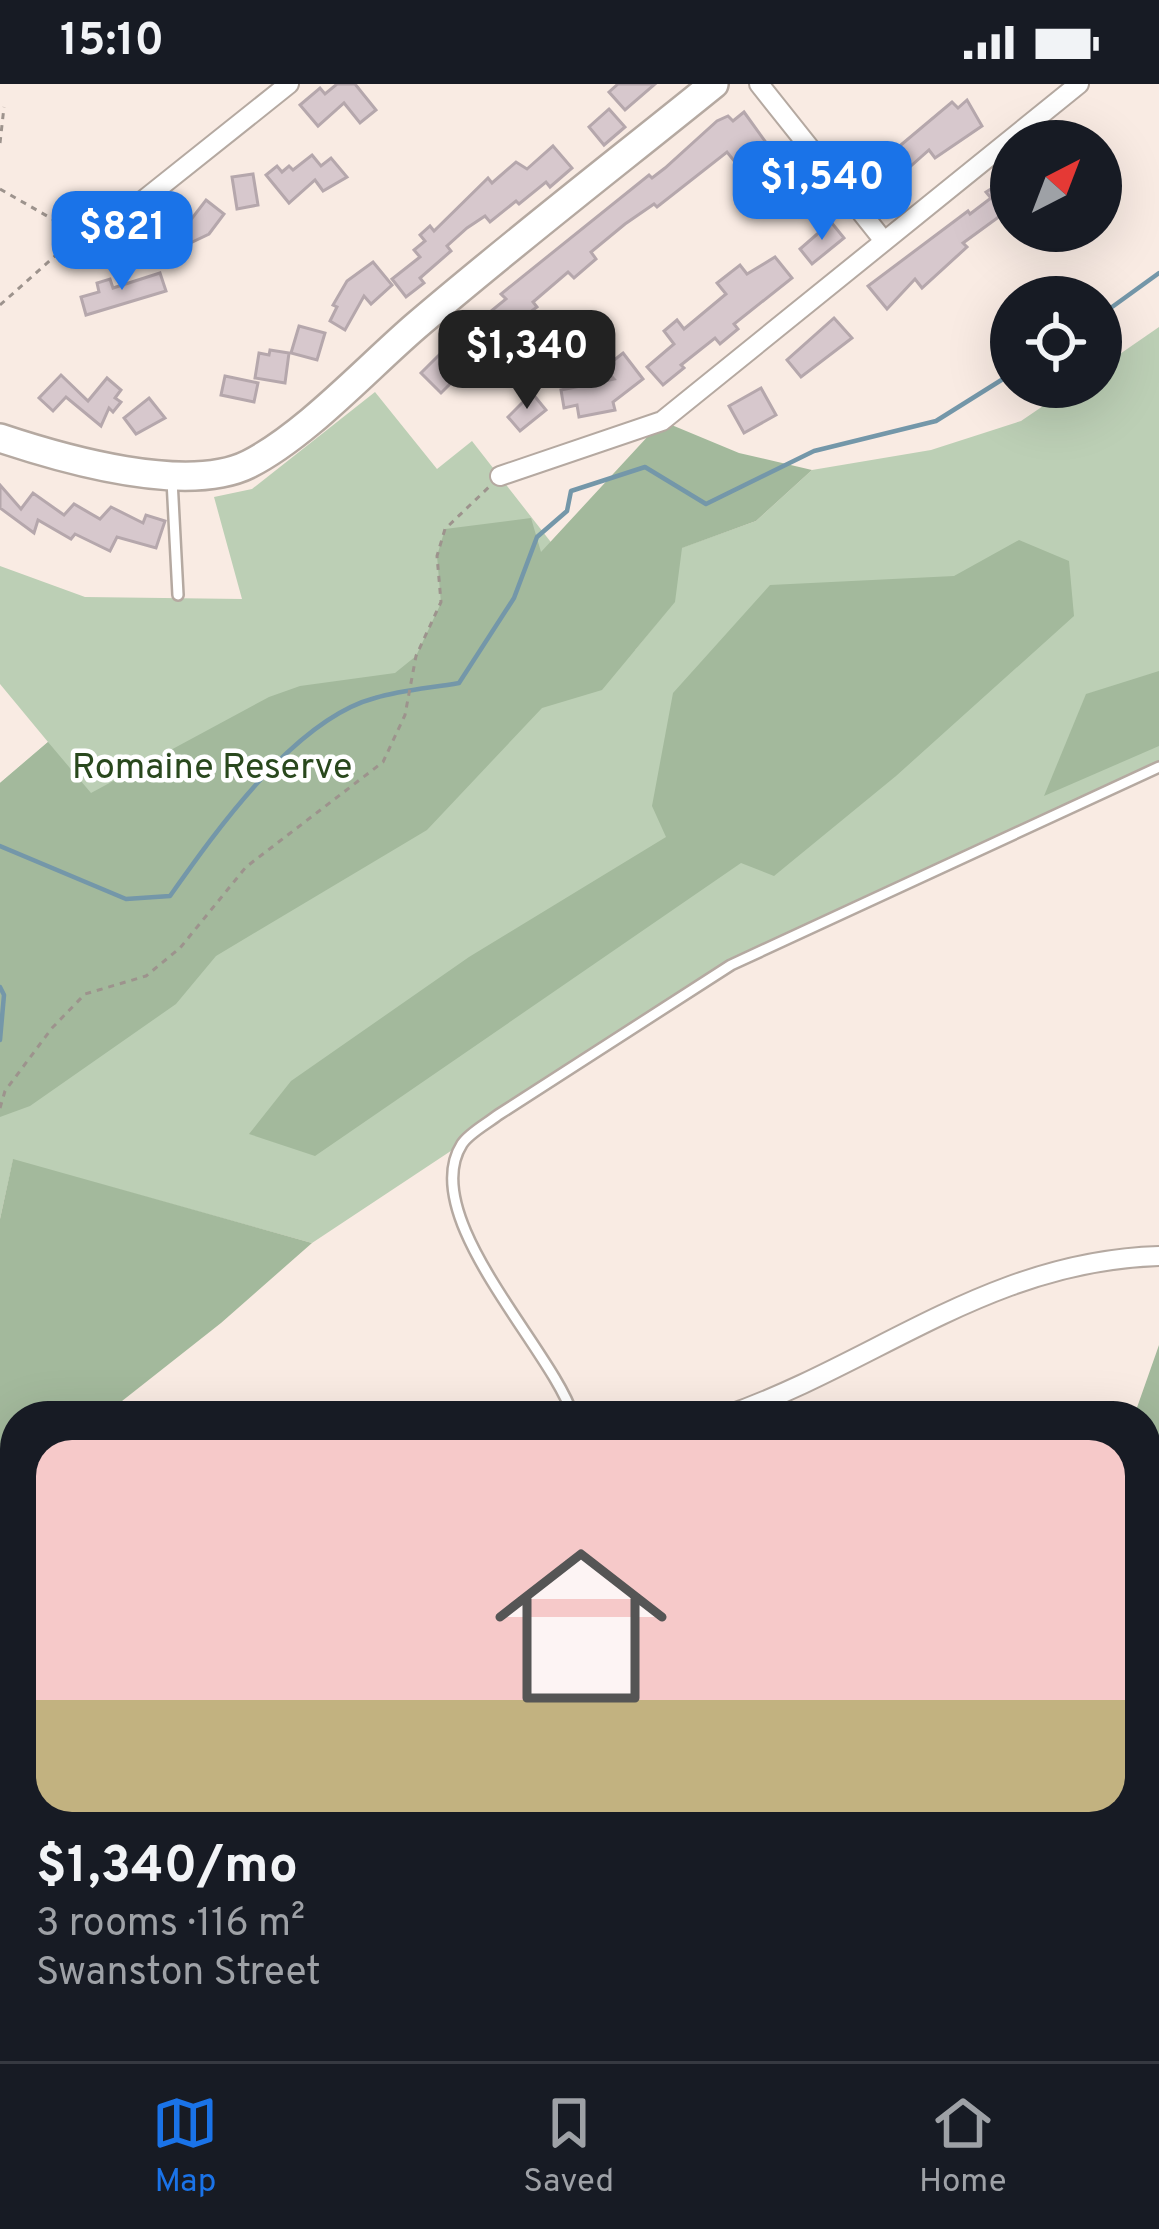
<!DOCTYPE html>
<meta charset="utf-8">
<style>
:root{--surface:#171b24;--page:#20242c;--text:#f1f3f6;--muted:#9ea1a6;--line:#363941;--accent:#1a73e8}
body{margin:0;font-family:Overpass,sans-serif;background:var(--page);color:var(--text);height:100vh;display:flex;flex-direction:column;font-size:45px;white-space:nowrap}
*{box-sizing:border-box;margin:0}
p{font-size:39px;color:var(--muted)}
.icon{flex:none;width:66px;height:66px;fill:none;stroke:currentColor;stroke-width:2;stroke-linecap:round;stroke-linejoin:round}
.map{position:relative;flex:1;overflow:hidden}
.details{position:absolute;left:0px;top:1317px;width:1161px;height:660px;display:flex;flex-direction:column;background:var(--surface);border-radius:48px 48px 0 0;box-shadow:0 12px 48px #0002}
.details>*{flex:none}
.needle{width:78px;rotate:42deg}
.fabs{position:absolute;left:990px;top:36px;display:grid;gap:24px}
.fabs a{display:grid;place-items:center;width:132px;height:132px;border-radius:50%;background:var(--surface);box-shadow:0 12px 48px #0002;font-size:60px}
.price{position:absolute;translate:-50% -102px;padding:0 27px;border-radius:24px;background:var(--accent);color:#fff;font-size:39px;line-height:78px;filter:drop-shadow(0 3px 6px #0008)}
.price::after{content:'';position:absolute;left:50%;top:72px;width:36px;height:27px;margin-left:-18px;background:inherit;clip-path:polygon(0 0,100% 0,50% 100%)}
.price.active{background:#222;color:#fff}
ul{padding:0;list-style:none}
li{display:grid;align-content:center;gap:24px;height:636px;padding:0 36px}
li+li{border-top:3px solid var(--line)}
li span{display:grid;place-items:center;height:372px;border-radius:36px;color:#555}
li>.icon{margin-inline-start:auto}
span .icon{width:216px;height:216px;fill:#fffc;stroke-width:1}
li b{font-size:51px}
.status{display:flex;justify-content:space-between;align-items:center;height:84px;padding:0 60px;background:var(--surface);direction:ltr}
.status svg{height:33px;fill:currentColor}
.tab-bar{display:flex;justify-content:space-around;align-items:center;height:168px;border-top:3px solid var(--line);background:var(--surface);font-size:33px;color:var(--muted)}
.tab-bar a{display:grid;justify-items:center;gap:6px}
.tab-bar .active{color:var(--accent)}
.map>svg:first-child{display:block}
</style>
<div class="status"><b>15:10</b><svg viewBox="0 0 49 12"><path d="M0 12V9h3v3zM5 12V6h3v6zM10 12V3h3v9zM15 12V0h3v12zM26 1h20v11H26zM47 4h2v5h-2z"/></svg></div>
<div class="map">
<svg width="1159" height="1977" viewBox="0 0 1159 1977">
<rect width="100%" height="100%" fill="#f9ebe3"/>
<!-- green -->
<path fill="#bccfb5" d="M 1159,243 L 1159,683 L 731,881 L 312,1159 L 13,1076 L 0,1135 L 0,699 L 48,658 L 0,600 L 0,482 L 85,513 L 242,515 L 214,413 L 252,405 L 375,308 L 437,385 L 472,357 L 635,566 L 674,518 L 681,464 L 756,437 L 812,386 L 931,366 L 1021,337 L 1071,303 L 1101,303 L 1101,283 Z"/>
<!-- forest -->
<g fill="#a3b99c">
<path d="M 662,337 L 739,369 L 812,386 L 756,437 L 682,464 L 675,518 L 602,606 L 542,624 L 427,746 L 216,872 L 176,920 L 30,1022 L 0,1033 L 0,699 L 48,658 L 91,709 L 269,613 L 300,602 L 395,589 L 416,572 L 441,519 L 437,472 L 445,445 L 531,434 L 541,468 Z"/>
<path d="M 1019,456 L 1069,477 L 1074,532 L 896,692 L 774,792 L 741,779 L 315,1072 L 249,1050 L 291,997 L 469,873 L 666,753 L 652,722 L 673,609 L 770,501 L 954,492 Z"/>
<path d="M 1159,587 L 1159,662 L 1044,712 L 1086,610 Z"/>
<path d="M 13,1075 L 312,1159 L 221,1239 L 103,1332 L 15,1332 L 15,1402 L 0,1413 L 0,1135 Z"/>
<path d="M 1159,1261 L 1159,1816 L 1146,1830 L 1146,1332 L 1134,1332 Z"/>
</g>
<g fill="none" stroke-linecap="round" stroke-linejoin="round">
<!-- stream -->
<g stroke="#7497a9" stroke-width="4.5">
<path d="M 1101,231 L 1159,189"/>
<path d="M 0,762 L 126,815 L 170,812 C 216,747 295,635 375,614 C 402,606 431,604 459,599 L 514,514 L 537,453 L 567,427 L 571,407 L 645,383 L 706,420 L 814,367 L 936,337 L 1011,290"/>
<path d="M 0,903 L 4,911 L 0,956"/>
</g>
</g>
<!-- building -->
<g fill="#d7c8cd" stroke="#b5a7ac" stroke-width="3">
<path d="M 337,0 L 355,0 L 376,26 L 360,39 L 344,19 L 318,42 L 300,21 L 320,4 L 325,10 Z"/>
<path d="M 618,0 L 655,0 L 625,26 L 609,8 Z"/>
<path d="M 967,16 L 982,42 L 935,74 L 929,66 L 878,111 L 860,88 L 880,72 L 883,76 L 952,18 L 958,24 Z"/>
<path d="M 609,25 L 625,43 L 604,61 L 589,43 Z"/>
<path d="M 744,28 L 775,71 L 794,90 L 798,87 L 818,111 L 801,126 L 770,90 L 753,100 L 727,68 L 657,123 L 654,120 L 625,140 L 591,168 L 596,175 L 574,194 L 568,188 L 533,218 L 537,223 L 494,255 L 479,237 L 506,215 L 501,210 L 649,91 L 652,94 L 665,84 L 717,37 L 728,32 L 733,37 Z"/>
<path d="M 553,62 L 572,84 L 550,103 L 546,98 L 519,120 L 516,117 L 490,138 L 485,132 L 467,144 L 447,162 L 451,167 L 420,194 L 424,199 L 406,213 L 392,195 L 420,173 L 414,166 L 425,157 L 420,151 L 430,142 L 434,147 L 488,94 L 492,99 L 516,78 L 527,85 Z"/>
<path d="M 312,71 L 321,82 L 331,74 L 347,93 L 323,107 L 315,96 L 289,119 L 266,91 L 277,82 L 282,88 L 289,82 L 293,86 Z"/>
<path d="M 253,90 L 258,121 L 237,125 L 232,93 Z"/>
<path d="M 1011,92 L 1011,124 L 963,159 L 967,163 L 922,204 L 915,195 L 887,225 L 868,202 L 968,127 L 970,130 L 991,114 L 986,108 Z"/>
<path d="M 206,116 L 224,130 L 209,150 L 163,172 L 156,160 L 190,137 Z"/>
<path d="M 831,138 L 844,154 L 812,180 L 800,165 Z"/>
<path d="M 775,173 L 792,194 L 734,240 L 738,245 L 720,260 L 715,254 L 681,281 L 684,284 L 663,301 L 647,283 L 674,260 L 664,247 L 677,236 L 684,245 L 726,210 L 717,199 L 740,181 L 747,190 Z"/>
<path d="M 373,178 L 392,201 L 371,220 L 364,212 L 345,246 L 330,237 L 337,223 L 333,221 L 347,197 Z"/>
<path d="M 160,189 L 166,207 L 86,231 L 81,213 L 99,208 L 97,199 L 110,195 L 113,204 Z"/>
<path d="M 834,234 L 852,254 L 801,293 L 787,276 Z"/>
<path d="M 299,242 L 325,249 L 317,276 L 291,269 Z"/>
<path d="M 270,266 L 289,269 L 285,299 L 255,294 L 259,269 L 269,271 Z"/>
<path d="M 442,268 L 462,288 L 441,309 L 421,289 Z"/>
<path d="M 623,269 L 643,295 L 613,318 L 615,326 L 579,333 L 577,321 L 564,324 L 561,306 L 614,295 L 604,284 Z"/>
<path d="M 61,291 L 88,317 L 107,294 L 121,306 L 115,314 L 121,318 L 113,328 L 109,324 L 101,342 L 66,313 L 53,327 L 39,314 Z"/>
<path d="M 225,292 L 258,299 L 254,318 L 221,311 Z"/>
<path d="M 761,304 L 776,331 L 744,349 L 729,322 Z"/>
<path d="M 532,309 L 546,326 L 520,347 L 508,333 Z"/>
<path d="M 149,314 L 165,334 L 136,350 L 124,334 Z"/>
<path d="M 0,401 L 21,425 L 33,409 L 64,431 L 74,420 L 100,435 L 111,423 L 143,439 L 146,431 L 165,437 L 156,464 L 117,453 L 110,467 L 75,450 L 71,455 L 38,436 L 34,449 L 0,424 Z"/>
</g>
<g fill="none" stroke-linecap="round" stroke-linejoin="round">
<!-- lane casing -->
<g stroke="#b5a9a1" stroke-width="14">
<g id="lane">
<path d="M 172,396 L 178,511"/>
<path d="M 573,1332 C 552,1265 416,1132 462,1060 C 469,1049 488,1039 498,1031 L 731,881 L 1159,683"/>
</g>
</g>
<!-- street casing -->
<g stroke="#b5a9a1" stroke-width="22">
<g id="street">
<path d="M 759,0 L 884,157"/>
<path d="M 110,155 L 131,126 L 289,0"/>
<path d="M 500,392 L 662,337 L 1079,0"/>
<path d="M 725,1332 C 877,1279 989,1177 1159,1172"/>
<path d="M 0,1436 L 15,1428"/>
<path d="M 0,1937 L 15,1956"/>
<path d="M 19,1962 L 31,1977"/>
<path d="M 831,1962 L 849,1977"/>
<path d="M 58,1977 L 67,1977"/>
</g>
</g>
<!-- secondary casing -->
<g stroke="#b5a9a1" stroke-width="32">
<path id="secondary" d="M 0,354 C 63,375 187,411 249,380 C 306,351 368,283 417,241 C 514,158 615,80 714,0"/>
</g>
<!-- path -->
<g stroke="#9d938d" stroke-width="3" stroke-dasharray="6 6" stroke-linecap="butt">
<path d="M 0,59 L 4,23"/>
<path d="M 0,105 L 75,148 L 94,152"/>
<path d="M 0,221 L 75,154 L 90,154"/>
<path d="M 0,1024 L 5,1007 L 52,944 L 85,910 L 146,892 L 180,864 L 246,783 L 383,678 L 405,631 L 416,572 L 441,518 L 437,472 L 445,445 L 490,402"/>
</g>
<!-- lane -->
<use href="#lane" stroke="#fff" stroke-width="9"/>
<!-- street -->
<use href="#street" stroke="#fff" stroke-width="18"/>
<!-- secondary -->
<use href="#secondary" stroke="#fff" stroke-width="27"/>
<!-- rail -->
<g stroke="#322c29" stroke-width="4.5" stroke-dasharray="18 9" stroke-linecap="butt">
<path d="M 1146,1861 L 1159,1838"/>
<path d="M 1108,1977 L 1110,1962"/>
</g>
</g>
<g text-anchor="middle" stroke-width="9" stroke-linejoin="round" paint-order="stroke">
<!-- park labels -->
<g font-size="36" fill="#29481d" stroke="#fff">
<text x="212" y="694">Romaine Reserve</text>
</g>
</g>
</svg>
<div class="fabs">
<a><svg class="needle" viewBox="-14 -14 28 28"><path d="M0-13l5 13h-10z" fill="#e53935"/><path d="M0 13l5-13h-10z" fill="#9ea1a6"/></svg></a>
<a><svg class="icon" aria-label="locate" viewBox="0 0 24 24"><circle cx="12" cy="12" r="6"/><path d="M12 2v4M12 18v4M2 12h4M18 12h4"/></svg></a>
</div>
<b class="price" style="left:822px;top:159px">$1,540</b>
<b class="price" style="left:122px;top:209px">$821</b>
<b class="price active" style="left:527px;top:328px">$1,340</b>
<section class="details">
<ul>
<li><span style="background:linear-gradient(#f6c9c9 70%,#c2b280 0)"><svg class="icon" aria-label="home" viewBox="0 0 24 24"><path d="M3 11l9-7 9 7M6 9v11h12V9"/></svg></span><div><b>$1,340/mo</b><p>3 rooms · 116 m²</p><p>Swanston Street</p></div></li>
</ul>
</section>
</div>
<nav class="tab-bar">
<a class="active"><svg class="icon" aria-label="map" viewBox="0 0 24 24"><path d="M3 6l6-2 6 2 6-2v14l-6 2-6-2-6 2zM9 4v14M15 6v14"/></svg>Map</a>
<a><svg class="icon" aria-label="saved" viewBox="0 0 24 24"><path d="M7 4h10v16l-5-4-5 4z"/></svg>Saved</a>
<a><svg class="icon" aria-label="home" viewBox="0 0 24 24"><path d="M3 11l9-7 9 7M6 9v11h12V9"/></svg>Home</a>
</nav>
